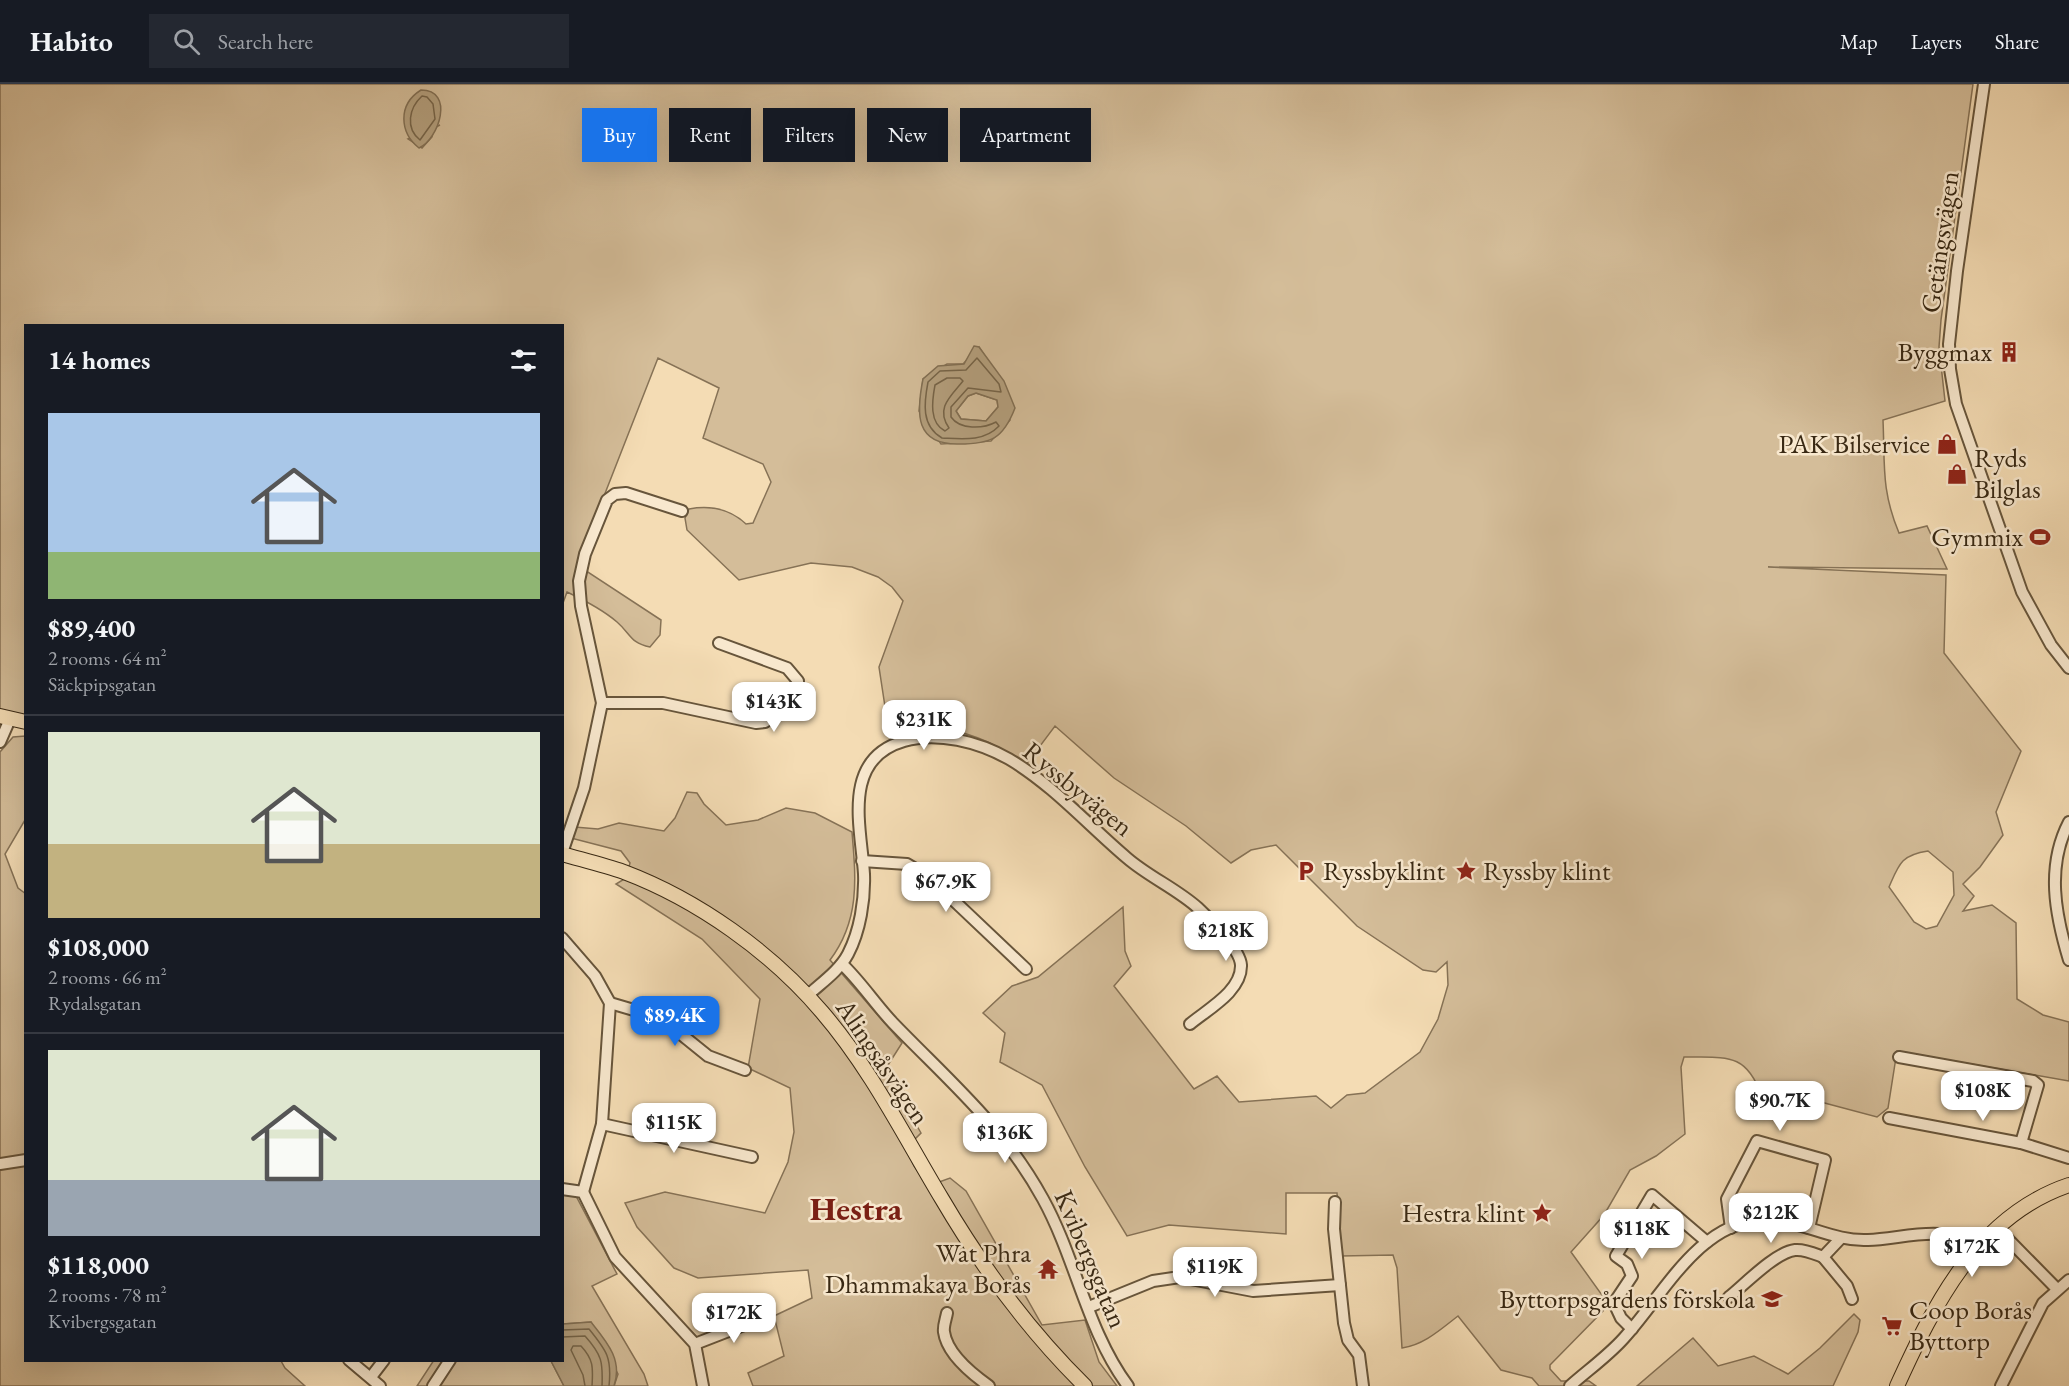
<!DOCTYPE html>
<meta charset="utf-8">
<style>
:root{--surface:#171b24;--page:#242831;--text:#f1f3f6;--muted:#9ea1a6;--line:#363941;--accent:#1a73e8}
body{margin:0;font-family:"EB Garamond",serif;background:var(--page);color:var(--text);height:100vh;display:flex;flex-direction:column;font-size:22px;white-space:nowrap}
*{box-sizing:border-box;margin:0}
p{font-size:20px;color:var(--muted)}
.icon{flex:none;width:33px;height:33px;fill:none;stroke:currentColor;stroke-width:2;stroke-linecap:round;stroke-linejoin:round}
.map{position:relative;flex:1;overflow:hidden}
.details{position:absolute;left:24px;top:240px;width:540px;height:1038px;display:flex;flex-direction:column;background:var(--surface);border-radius:0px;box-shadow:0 6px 24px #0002}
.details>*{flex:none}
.hud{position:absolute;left:582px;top:24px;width:570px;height:54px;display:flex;gap:12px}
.price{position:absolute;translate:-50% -51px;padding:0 14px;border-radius:12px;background:#fff;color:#222;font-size:20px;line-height:39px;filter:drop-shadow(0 2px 3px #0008)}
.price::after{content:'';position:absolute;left:50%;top:36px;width:18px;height:14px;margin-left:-9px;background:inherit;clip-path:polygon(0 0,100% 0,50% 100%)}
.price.current{background:var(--accent);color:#fff}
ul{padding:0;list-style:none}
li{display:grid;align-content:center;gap:12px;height:318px;padding:0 24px}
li+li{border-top:2px solid var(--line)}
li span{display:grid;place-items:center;height:186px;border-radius:0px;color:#555}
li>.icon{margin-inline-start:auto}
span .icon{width:108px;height:108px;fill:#fffc;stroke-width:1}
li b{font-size:26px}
h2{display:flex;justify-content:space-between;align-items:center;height:72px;padding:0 24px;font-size:26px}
.tag{padding:0 21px;border-radius:0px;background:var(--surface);box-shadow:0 6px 24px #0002;font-size:21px;line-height:54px}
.tag.current{background:var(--accent);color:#fff}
header{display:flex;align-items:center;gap:36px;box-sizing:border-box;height:84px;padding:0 30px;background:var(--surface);border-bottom:2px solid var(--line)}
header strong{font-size:28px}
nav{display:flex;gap:33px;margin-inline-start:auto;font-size:21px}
.search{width:420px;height:54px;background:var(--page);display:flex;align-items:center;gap:15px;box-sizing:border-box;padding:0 21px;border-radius:0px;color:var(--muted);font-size:22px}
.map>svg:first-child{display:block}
</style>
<header>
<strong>Habito</strong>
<div class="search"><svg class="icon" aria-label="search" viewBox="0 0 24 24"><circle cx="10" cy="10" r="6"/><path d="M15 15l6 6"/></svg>Search here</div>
<nav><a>Map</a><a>Layers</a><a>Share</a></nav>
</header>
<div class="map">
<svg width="2069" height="1302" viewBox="0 0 2069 1302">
<rect width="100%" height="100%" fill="#f4dcb4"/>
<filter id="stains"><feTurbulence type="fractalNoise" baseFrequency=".00333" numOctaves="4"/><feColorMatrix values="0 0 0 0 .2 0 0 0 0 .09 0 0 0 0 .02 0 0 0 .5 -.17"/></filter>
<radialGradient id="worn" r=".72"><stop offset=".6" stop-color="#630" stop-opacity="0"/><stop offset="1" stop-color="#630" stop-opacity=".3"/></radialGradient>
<!-- green -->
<g fill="#d4bd99" stroke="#867256" stroke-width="1.5" fill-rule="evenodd">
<path d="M 0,0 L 1973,0 L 1941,236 L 1939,263 L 1945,317 L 1883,336 C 1885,381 1881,406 1899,449 L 1927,442 L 1947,485 L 1768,483 L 1946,491 L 1944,569 L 2021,667 L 1996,728 L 2003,751 L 1980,783 L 1963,800 L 1974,812 L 1963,827 L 1992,821 L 2016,839 L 2017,915 L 2043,931 L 2069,938 L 2069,997 L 1897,967 L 1888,1024 L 1877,1033 L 1772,1005 L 1761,1011 C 1746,967 1724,974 1684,973 L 1681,983 L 1685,1050 L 1656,1072 L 1630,1086 L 1604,1131 L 1571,1168 L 1607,1218 L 1603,1227 L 1550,1281 L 1550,1285 L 1561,1297 L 1589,1297 L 1596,1302 L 1539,1302 L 1532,1294 L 1501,1286 L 1458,1232 C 1441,1245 1424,1261 1402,1264 L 1397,1184 L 1393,1171 L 1341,1172 L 1337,1109 L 1286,1109 L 1286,1150 L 1169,1141 L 1127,1152 L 1085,1083 L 1042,1001 L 1000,978 L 1005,949 L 983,929 L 1012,902 L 1038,893 L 1123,823 L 1125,867 L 1131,882 L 1114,902 L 1194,1005 L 1217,992 L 1239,1018 L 1316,1012 L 1331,1024 L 1347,1011 L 1365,1009 L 1420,968 L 1438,935 L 1448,901 L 1447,878 L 1436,888 L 1423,886 L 1357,842 L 1276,761 L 1251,766 L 1231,779 L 1186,742 L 1114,694 L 1055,642 L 1025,682 C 1014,675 1002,665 990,659 C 960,645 920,637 889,649 L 879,583 L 903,517 L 892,503 L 878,493 L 852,483 L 811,479 L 739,496 L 687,446 L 685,434 L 689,425 C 711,421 730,425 746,440 L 753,439 L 771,398 L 763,380 L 703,354 L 719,304 L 658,274 L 577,481 L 661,536 L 660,551 L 650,563 C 630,559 631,550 617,538 C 602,525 584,516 567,508 L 563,519 L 562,242 L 26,242 L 25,632 L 0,626 ZM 440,41 L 434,44 L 432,53 L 422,64 L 408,55 ZM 979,263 L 990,280 L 1010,336 L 991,357 L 941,360 L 919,327 L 923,295 L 947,280 L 963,280 ZM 1928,767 L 1953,788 L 1954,811 L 1937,842 L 1926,845 L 1914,838 L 1889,803 C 1899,780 1901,771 1928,767 Z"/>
<path d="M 976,309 L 997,316 L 998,323 L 986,337 L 961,335 L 956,327 L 968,312 Z"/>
<path d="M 25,652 L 25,736 L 5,770 L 18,804 L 26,810 L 26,1276 L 281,1277 L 285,1284 L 305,1302 L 0,1302 L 0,668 L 13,653 Z"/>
<path d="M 687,708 L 697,709 L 704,720 L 726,741 L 758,736 L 786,724 L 815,729 L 852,748 C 856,795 860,836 830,876 L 902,959 L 888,981 L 888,991 L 907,1010 L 908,1026 L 921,1049 L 906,1064 L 914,1082 L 928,1102 L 950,1094 L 966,1107 L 1042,1241 L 1085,1236 L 1099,1278 L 1117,1302 L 753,1302 L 748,1289 L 784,1272 L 774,1232 L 812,1214 L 808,1186 L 698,1194 L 674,1184 L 637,1143 L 625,1119 L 665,1108 L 765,1129 L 788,1078 L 794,1048 L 790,1004 L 748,984 L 760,915 L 702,855 L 616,800 L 626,794 L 630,779 L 621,767 L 563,752 L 563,742 L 598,745 L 619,739 L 664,747 L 675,734 Z"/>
<path d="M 563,1109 L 576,1112 L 617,1190 L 592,1202 L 644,1290 L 648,1302 L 614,1302 L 618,1290 L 591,1238 L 563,1240 Z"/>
<path d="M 1854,1230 L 1860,1236 L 1858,1248 L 1833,1302 L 1637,1302 L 1693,1254 L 1718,1282 L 1754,1272 L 1788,1290 L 1820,1264 Z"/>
<path d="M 434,1276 L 551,1277 L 564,1302 L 417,1302 Z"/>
</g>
<!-- water -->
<g fill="#b49f7d" stroke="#826f53" stroke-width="1.5" fill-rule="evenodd">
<path d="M 421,6 C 455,6 439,55 419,64 C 400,49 397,21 421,6 Z"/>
<path d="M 974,262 L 979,263 L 1004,297 L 1015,324 C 1003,355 991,360 959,360 C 915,361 916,330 923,295 L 938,282 L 964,280 ZM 976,309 L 997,316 L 998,323 L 986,337 L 961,335 L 956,327 L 968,312 Z"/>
<path d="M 591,1238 C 607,1258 623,1276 614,1302 L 564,1302 L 551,1277 L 562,1276 L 563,1240 Z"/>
</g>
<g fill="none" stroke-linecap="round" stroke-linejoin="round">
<!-- shore -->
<g stroke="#766448" stroke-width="1.5">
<path d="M 422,12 L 427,13 L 433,20 L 435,35 L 420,56 C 405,44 409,24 422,12 Z"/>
<path d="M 977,274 L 999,300 L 1001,308 L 968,304 L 951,323 L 951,333 C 960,346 983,345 996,338 L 999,342 C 984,358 962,355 942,354 C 921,342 924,319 928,298 L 940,287 L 966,286 Z"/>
<path d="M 947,294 L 960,294 L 963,297 C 951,312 935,324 949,344 L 945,347 C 929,339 932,317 935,301 Z"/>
<path d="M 562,1246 L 589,1245 C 607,1267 612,1274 609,1302"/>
<path d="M 562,1253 L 585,1252 C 602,1271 603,1278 602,1302"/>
<path d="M 585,1302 L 583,1291 L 571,1266 L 573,1262 L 581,1262 C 594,1276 593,1284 592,1302"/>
</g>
<!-- minor casing -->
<g stroke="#67553b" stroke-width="14">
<g id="minor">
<path d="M 1984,0 L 1957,187 L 1949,260 L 1950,285 L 1956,320 L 2022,508 L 2051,561 L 2069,584"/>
<path d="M 602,619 L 663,619 L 756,639 L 765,638 L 798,609 L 798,597 L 787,584 L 719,559"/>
<path d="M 0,658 L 10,635"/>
<path d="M 2069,738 C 2046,782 2055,830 2069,876"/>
<path d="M 562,769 L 584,704 L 602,619 L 581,522 L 579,497 L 585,470 L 607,416 L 615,410 L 626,409 L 682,427"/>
<path d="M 862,777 L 907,780 L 929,793 L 1026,885"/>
<path d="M 562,854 L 595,892 L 610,919 L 602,1040 L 583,1108"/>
<path d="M 842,880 C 861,898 875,920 893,939 C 950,998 1003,1042 1043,1115 C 1076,1175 1087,1247 1128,1302"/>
<path d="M 807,912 C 821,899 839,887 848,870 C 860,847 865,816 864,790 C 861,743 841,675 904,657 C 937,647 979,658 1009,675 C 1053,701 1089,742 1127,774 C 1149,793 1177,805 1198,824 C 1210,835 1240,865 1241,881 C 1242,907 1208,925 1190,940"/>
<path d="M 610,919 L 661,934 L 708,972 L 745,986"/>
<path d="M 1899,973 L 2033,997 L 2038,1001 L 2021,1059"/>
<path d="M 1889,1034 L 2021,1059 L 2069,1074"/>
<path d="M 602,1040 L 752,1073"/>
<path d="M 0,1080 L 26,1076"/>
<path d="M 562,1105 L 583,1108 L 615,1173 L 695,1260 L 703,1302"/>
<path d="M 1335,1118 L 1334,1145 L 1344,1239 L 1348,1256 L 1359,1271 L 1363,1302"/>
<path d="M 1731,1144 L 1727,1115 L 1757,1057 L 1825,1076 L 1809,1144"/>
<path d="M 1998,1145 L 2056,1204"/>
<path d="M 1823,1173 L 1847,1202 L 1852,1215"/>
<path d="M 1729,1213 C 1745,1200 1776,1168 1795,1166 C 1805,1165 1815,1170 1823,1173 L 1841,1154"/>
<path d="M 1089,1223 L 1153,1197 L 1180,1193 L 1253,1207 L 1340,1201"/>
<path d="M 947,1229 C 946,1235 943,1242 944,1248 C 947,1270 972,1290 989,1302"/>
<path d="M 1632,1245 L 1621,1234 L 1614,1219 L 1632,1192 L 1627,1180 L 1616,1172 L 1652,1111 L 1707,1158"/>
<path d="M 695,1260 L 762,1234"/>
<path d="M 349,1276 L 380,1302"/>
<path d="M 371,1293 L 384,1276"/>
<path d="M 433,1302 L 450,1276"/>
<path d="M 1570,1302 C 1588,1286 1608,1272 1624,1254 C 1662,1213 1698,1139 1761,1136 C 1799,1134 1831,1158 1868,1156 C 1904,1155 1947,1138 1977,1165"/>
<path d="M 2001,1302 L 2043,1219 L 2069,1196"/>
</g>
</g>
<!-- major casing -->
<g stroke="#382813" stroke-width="16">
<g id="major">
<path d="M 0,632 L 26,638"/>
<path d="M 562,770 C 583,776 604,781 624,788 C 698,816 771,868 822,928 C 871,985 904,1052 942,1115 C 982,1183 1029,1247 1085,1302"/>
<path d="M 1897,1302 C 1934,1221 1977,1132 2069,1101"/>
</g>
</g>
<!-- minor -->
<use href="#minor" stroke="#f8e8ce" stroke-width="10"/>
<!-- major -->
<use href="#major" stroke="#f4dcb4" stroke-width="14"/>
</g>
<!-- icons -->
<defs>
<g id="building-bare" transform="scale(1.62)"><path d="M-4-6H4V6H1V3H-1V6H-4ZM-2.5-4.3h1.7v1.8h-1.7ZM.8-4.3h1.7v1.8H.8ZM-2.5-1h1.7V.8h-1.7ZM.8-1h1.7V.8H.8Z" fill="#8f2418" stroke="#f8e8ce" stroke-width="2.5" paint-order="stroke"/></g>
<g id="shop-bare" transform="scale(1.62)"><path d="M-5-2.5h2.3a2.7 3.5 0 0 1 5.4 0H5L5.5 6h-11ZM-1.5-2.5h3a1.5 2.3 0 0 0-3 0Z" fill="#8f2418" stroke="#f8e8ce" stroke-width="2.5" paint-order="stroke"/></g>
<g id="stadium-bare" transform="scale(1.62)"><path d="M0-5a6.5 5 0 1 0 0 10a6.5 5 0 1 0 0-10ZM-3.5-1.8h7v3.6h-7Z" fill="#8f2418" stroke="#f8e8ce" stroke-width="2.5" paint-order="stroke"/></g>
<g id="parking-bare" transform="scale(1.62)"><path d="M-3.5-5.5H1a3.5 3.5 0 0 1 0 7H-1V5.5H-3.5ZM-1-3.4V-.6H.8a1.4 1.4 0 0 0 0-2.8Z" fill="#8f2418" stroke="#f8e8ce" stroke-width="2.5" paint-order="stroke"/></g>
<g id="sight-bare" transform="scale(1.62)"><path d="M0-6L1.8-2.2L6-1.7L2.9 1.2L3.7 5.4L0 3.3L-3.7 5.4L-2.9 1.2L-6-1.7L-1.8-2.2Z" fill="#8f2418" stroke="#f8e8ce" stroke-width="2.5" paint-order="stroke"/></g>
<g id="temple-bare" transform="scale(1.62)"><path d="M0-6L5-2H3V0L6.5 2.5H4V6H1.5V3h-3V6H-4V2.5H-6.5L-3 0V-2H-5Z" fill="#8f2418" stroke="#f8e8ce" stroke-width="2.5" paint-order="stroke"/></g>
<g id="school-bare" transform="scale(1.62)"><path d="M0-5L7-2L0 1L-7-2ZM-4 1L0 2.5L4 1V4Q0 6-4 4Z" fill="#8f2418" stroke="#f8e8ce" stroke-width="2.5" paint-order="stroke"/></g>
<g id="supermarket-bare" transform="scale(1.62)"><path d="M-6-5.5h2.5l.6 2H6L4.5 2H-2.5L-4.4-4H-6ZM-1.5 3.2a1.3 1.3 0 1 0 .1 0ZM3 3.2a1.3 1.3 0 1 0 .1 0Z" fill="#8f2418" stroke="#f8e8ce" stroke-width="2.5" paint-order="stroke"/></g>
</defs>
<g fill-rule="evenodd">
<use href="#building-bare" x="2009" y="268"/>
<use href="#shop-bare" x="1947" y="360"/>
<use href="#shop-bare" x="1957" y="390"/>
<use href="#stadium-bare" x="2040" y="453"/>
<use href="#parking-bare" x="1306" y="787"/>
<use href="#sight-bare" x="1466" y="787"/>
<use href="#sight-bare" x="1542" y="1129"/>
<use href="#temple-bare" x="1048" y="1185"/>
<use href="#school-bare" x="1772" y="1215"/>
<use href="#supermarket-bare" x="1892" y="1242"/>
</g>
<g text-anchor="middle" stroke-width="5" stroke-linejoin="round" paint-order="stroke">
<!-- street labels -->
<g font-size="27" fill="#382813" stroke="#f8e8ce">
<text transform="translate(1940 158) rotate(-82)" y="9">Getängsvägen</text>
<text transform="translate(1078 705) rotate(39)" y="9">Ryssbyvägen</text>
<text transform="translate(883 978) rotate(56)" y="9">Alingsåsvägen</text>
<text transform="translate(1091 1175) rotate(67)" y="9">Kvibergsgatan</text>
</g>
<!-- poi labels -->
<g font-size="27" fill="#382813" stroke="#f8e8ce" text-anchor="end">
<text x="1992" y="277">Byggmax</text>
<text x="1930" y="369">PAK Bilservice</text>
<text x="1974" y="383" text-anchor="start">Ryds<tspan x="1974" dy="31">Bilglas</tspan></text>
<text x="2023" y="462">Gymmix</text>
<text x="1323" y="796" text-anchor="start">Ryssbyklint</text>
<text x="1483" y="796" text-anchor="start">Ryssby klint</text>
<text x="1525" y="1138">Hestra klint</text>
<text x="1031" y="1178">Wat Phra<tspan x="1031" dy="31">Dhammakaya Borås</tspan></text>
<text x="1755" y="1224">Byttorpsgårdens förskola</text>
<text x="1909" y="1235" text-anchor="start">Coop Borås<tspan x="1909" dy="31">Byttorp</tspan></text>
</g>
<!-- district labels -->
<g font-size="33" font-weight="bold" fill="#7a1f14" stroke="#f8e8ce">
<text x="856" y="1136">Hestra</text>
</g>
</g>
<rect width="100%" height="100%" filter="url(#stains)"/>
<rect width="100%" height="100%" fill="url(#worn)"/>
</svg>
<b class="price" style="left:774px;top:649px">$143K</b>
<b class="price" style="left:924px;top:667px">$231K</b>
<b class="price" style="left:946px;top:829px">$67.9K</b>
<b class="price" style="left:1226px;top:878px">$218K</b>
<b class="price current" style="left:675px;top:963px">$89.4K</b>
<b class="price" style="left:1983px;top:1038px">$108K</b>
<b class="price" style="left:1780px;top:1048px">$90.7K</b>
<b class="price" style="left:674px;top:1070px">$115K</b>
<b class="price" style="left:1005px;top:1080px">$136K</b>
<b class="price" style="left:1771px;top:1160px">$212K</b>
<b class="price" style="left:1642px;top:1176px">$118K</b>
<b class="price" style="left:1972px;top:1194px">$172K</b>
<b class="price" style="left:1215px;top:1214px">$119K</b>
<b class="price" style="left:734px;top:1260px">$172K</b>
<div class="hud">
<a class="tag current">Buy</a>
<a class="tag">Rent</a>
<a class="tag">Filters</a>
<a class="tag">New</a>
<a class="tag">Apartment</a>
</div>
<section class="details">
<h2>14 homes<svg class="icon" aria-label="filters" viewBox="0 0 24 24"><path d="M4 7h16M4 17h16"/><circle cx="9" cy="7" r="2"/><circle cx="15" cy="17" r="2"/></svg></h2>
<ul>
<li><span style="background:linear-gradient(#a9c7e8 75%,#8fb573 0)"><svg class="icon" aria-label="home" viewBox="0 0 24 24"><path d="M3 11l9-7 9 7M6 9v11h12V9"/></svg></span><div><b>$89,400</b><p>2 rooms · 64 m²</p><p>Säckpipsgatan</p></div></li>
<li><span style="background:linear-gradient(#dfe7d0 60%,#c2b280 0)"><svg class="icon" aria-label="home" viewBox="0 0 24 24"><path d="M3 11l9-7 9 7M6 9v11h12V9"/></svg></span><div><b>$108,000</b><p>2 rooms · 66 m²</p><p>Rydalsgatan</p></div></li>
<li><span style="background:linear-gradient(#dfe7d0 70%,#9aa5b1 0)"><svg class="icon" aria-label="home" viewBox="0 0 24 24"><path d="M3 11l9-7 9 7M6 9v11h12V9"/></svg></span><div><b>$118,000</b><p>2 rooms · 78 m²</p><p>Kvibergsgatan</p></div></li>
</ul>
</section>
</div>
